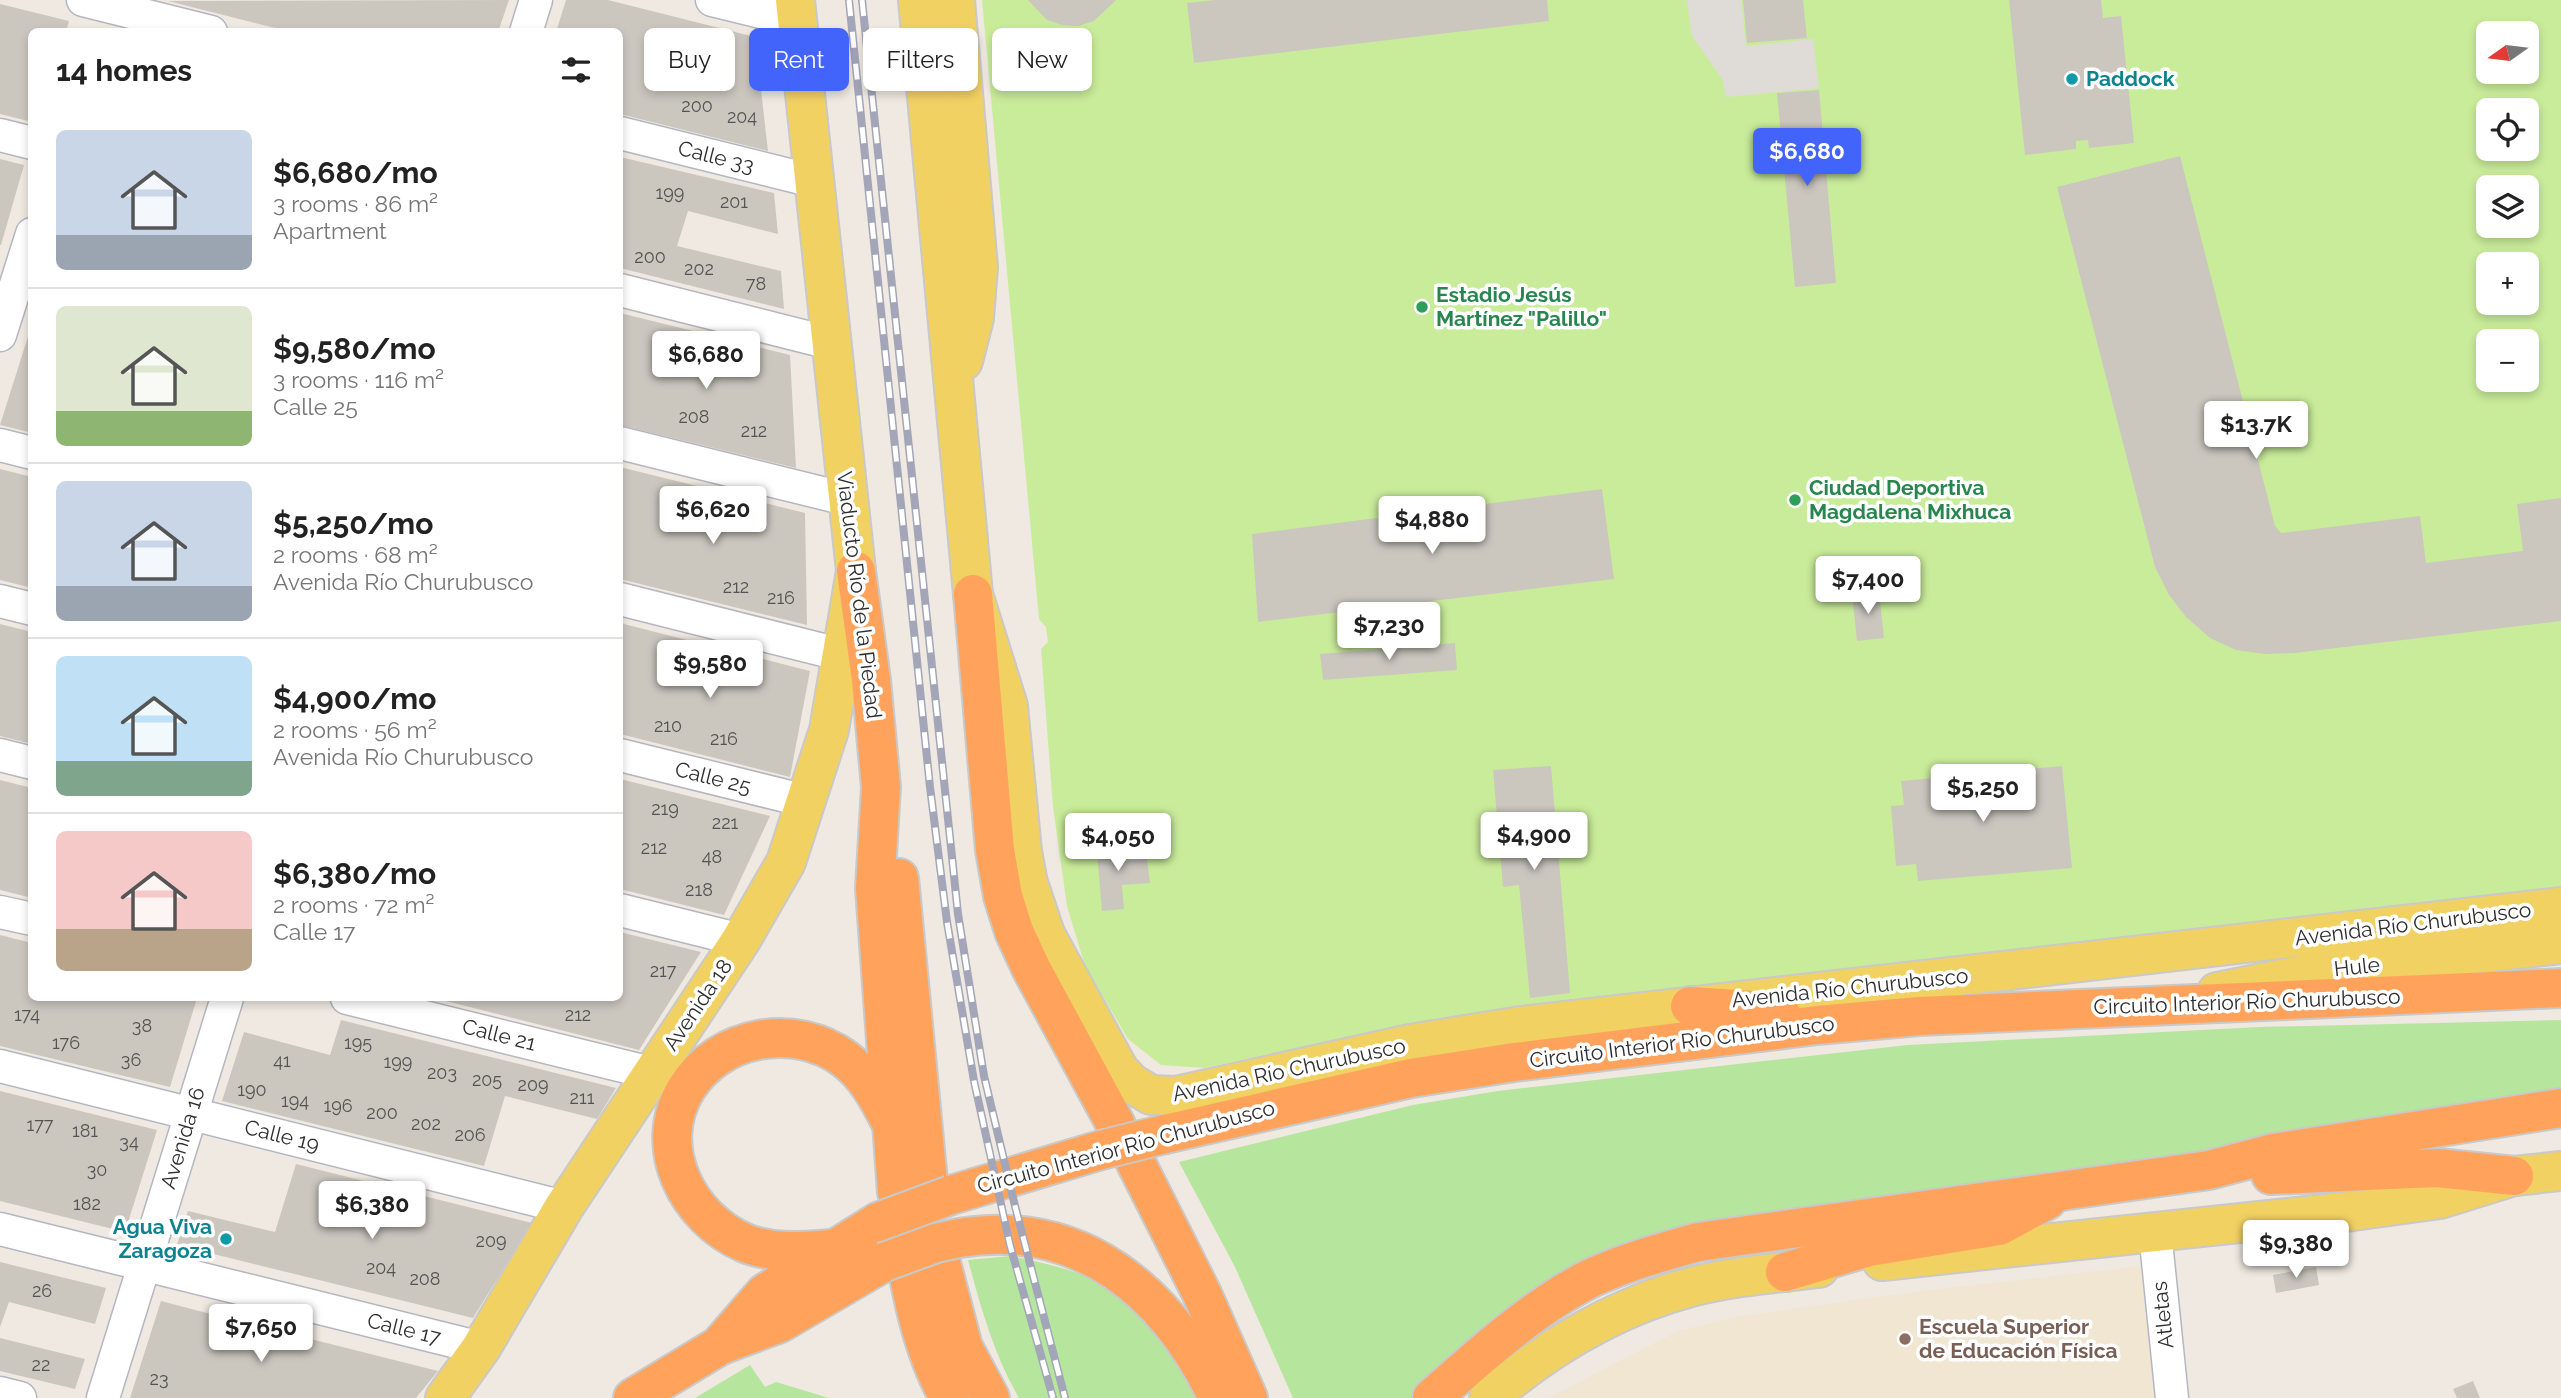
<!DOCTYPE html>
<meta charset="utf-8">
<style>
:root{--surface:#fff;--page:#f6f6f6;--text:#222;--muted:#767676;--line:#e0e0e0;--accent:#4264fb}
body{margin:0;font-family:Raleway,sans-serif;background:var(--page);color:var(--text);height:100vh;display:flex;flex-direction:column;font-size:26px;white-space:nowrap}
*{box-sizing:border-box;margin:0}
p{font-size:23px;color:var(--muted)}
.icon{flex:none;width:38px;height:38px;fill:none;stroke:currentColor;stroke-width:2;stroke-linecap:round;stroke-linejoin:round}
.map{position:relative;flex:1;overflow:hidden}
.details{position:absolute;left:28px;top:28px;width:595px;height:973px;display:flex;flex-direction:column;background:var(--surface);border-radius:10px;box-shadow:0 4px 10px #0003}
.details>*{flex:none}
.hud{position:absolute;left:644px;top:28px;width:665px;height:63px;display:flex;gap:14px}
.needle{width:46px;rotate:256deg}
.buttons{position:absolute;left:2476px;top:21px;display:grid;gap:14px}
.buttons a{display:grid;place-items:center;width:63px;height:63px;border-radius:10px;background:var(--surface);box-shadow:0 4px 10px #0003;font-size:35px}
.price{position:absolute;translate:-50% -60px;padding:0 16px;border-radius:7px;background:#fff;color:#222;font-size:23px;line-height:46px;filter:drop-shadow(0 2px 4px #0008)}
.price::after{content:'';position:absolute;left:50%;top:42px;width:21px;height:16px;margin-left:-10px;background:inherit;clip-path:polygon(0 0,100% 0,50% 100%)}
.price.current{background:var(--accent);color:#fff}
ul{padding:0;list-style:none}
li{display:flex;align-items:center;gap:21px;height:175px;padding:0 28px}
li+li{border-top:2px solid var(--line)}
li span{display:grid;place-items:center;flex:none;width:196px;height:140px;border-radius:10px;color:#555}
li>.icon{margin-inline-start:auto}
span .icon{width:84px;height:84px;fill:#fffc;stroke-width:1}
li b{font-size:30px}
h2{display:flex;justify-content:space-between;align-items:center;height:84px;padding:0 28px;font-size:30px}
.chip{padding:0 24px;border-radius:10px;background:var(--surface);box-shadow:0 4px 10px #0003;font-size:24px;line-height:63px}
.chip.current{background:var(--accent);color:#fff}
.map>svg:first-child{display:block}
</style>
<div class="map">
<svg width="2561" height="1398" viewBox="0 0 2561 1398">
<rect width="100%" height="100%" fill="#efe9e1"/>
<!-- education -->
<path fill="#f0e6d1" d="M 2140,1266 L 2155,1398 L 1548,1398 L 1678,1331 L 1736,1317 L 1897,1294 Z"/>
<!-- green -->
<g fill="#b6e59e">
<path d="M 2561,1020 L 2561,1094 L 2315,1135 L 2113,1163 L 1694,1236 L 1410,1398 L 1293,1398 L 1235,1267 L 1179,1162 L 1413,1105 L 1498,1091 L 1908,1045 L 2260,1027 Z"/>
<path d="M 1011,1256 C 1057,1266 1104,1276 1141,1307 C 1156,1320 1187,1378 1200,1398 L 1019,1398 C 994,1355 981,1308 968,1260 Z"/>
<path d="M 750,1365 L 765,1387 L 776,1382 L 829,1398 L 695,1398 Z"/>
</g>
<!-- pitch -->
<path fill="#c9ec9a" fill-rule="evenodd" d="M 982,0 L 2561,0 L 2561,889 L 1536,1007 L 1391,1028 L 1204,1068 L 1161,1065 L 1128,1039 L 1085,966 L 1067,906 L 1053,807 L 1041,649 L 1048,642 L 1046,627 L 1039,619 ZM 2488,33 L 2527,33 L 2527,72 L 2488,72 ZM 2488,110 L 2527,110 L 2527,149 L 2488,149 ZM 2488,187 L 2527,187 L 2527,226 L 2488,226 ZM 2488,264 L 2527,264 L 2527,303 L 2488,303 ZM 2488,341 L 2527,341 L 2527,380 L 2488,380 Z"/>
<!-- plaza -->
<path fill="#dfdcd8" d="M 1687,0 L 1741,0 L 1746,46 L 1813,39 L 1819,88 L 1726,97 L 1723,80 L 1692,36 Z"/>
<!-- building -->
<g fill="#cbc7bf">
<path d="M 509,0 L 498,32 L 291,32 L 168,1 Z"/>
<path d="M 566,0 L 608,0 L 755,37 L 768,151 L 620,114 L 620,32 L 556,32 Z"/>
<path d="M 1028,0 L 1116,0 L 1094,21 L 1078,26 L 1062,25 L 1047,20 Z"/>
<path d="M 1215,0 L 1547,0 L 1549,21 L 1194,63 L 1187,3 Z"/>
<path d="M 1743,0 L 1803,0 L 1807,38 L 1747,43 Z"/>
<path d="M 2009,0 L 2101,0 L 2103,18 L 2121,16 L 2134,143 L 2089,148 L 2088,140 L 2076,141 L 2076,149 L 2025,155 Z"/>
<path d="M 0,4 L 69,21 L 66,32 L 32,32 L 32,122 L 0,114 Z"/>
<path d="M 1819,90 L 1836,283 L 1795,287 L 1777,93 Z"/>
<path d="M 2180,156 L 2275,526 L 2281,533 L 2420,516 L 2426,563 L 2523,551 L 2517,504 L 2561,498 L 2561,621 L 2295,653 L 2265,654 L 2236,650 L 2210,638 L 2186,617 L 2169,595 L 2155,567 L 2057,187 Z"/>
<path d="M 620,157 L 774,193 L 778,234 L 688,211 L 677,246 L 781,271 L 784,309 L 620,268 Z"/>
<path d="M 0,159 L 24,165 L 1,245 L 0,245 Z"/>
<path d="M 620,313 L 790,355 L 796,468 L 620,425 Z"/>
<path d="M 31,327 L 32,327 L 32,433 L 0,425 Z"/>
<path d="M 620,467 L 805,513 L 807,625 L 620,579 Z"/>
<path d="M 0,469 L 32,477 L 32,588 L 0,580 Z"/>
<path d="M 1602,489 L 1614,579 L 1258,622 L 1252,534 Z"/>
<path d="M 1879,591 L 1884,638 L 1857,641 L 1852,594 Z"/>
<path d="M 620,623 L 810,671 L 790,777 L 620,734 Z"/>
<path d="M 0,624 L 32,632 L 32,744 L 0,736 Z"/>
<path d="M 1455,643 L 1457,670 L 1323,680 L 1320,654 Z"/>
<path d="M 1551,766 L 1570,993 L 1530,998 L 1519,885 L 1503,887 L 1493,770 Z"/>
<path d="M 2062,766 L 2072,868 L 1918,881 L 1916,864 L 1896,866 L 1891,806 L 1904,805 L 1901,781 Z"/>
<path d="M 620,779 L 770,816 L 724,915 L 620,889 Z"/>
<path d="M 0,780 L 32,788 L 32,898 L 0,890 Z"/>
<path d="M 1122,839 L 1124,861 L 1147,859 L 1150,883 L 1122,885 L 1124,909 L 1102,911 L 1096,841 Z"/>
<path d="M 620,932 L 701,952 L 639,1050 L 434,998 L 620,998 Z"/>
<path d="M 0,935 L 32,943 L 32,998 L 197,998 L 170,1087 L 0,1046 Z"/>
<path d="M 341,1020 L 385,1031 L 616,1088 L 597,1119 L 505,1096 L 484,1166 L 222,1101 L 244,1032 L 330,1055 Z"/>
<path d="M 0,1091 L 157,1130 L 125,1232 L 0,1201 Z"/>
<path d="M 296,1164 L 532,1223 L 473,1318 L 177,1245 L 188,1211 L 275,1232 Z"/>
<path d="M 0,1262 L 106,1288 L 95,1324 L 9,1302 L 0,1327 Z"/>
<path d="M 2316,1267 L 2319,1285 L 2276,1293 L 2273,1275 Z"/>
<path d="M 161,1301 L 203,1312 L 438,1371 L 416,1398 L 130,1398 Z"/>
<path d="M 0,1338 L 85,1359 L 75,1389 L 0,1371 Z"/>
<path d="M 2473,1381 L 2480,1398 L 2457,1398 L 2453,1389 Z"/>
</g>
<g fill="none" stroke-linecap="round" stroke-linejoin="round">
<!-- minor casing -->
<g stroke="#b4b7c1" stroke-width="35">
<g id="minor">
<path d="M 83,0 L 211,32"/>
<path d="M 712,0 L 797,21"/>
<path d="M 526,32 L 536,0"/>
<path d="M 620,133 L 813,181"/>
<path d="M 0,135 L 32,143"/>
<path d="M 620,290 L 830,343"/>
<path d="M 0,335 L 32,234"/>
<path d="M 620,443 L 846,499"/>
<path d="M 0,445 L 32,453"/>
<path d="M 620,599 L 843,655"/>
<path d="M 0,601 L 32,609"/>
<path d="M 0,755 L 32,763"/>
<path d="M 620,755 L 806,801"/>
<path d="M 620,910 L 741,940"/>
<path d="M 0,912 L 32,919"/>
<path d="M 347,998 L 651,1073"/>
<path d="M 0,1066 L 564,1207"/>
<path d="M 0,1229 L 481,1348"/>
<path d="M 2155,1232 L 2172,1398"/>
<path d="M 0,1393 L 20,1398"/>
<path d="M 103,1398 L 227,998"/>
</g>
</g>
<!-- major casing -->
<g stroke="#c9c9c9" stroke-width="42">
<g id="major">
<path d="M 918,0 L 973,594 L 1008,706 L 1022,851 L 1028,883 L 1045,934 L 1119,1070 L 1131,1083 L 1151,1095 L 1176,1096 L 1410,1044 L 1521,1026 L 2561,907"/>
<path d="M 955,0 L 978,267 L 974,318 L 963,361"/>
<path d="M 2217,992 L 2321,971 L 2561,944"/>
<path d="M 1882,1261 L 2353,1211 L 2440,1199 L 2514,1176 L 2561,1171"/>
<path d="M 445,1398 L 481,1348 L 564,1207 L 741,940 L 786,862 L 829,730 L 856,571 L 795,0"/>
<path d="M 1489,1398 C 1547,1348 1616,1307 1691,1287 C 1733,1276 1776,1273 1819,1268"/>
</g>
</g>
<!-- highway casing -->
<g stroke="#c9c9c9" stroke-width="42">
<g id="highway">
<path d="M 856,571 L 871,680 L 881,787 L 875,888 L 897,1192"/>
<path d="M 973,594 L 995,850 L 1003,896 L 1014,931 L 1031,968 L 1116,1125"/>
<path d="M 899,878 L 928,1182"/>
<path d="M 1690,1006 L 1769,1011 L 1781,1014"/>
<path d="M 1165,1134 L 1411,1078 L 1514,1062 L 1817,1025 L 1919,1016 L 2561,988"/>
<path d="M 1135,1161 L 1202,1294 L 1248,1398"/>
<path d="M 2271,1175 L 2437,1168 L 2514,1176"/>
<path d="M 951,1195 L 1101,1150"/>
<path d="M 959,1238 C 1082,1218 1168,1293 1218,1398"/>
<path d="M 830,1249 C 802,1251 772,1254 745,1243 C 687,1218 651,1147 686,1089 C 719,1035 795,1022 845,1059 C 865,1074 878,1097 889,1119"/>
<path d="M 940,1259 L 963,1347 L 990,1398"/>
<path d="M 908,1271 C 916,1315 927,1358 949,1398"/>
<path d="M 1785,1272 L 1869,1247 L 1999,1226 L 2047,1200"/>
<path d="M 721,1345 L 780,1323 L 884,1262"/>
<path d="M 633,1398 L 719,1346 L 765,1293 L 878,1222"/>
<path d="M 1432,1398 C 1480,1356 1533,1307 1591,1278 C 1626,1262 1662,1252 1698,1242 L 2209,1170 L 2273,1153 L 2561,1108"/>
</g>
</g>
<!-- minor -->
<use href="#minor" stroke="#fff" stroke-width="32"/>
<!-- major -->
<use href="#major" stroke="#f2d163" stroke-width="38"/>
<!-- highway -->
<use href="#highway" stroke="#ffa35c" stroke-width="38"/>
<!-- rail casing -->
<g stroke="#a3a6b8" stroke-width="8">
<g id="rail">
<path d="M 849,0 L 930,787 L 947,922 L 974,1081 L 1010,1245 L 1053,1398"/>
<path d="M 862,0 L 958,914 L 984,1076 L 1015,1206 L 1065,1398"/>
</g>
</g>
<!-- rail -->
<use href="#rail" stroke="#fff" stroke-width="5" stroke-dasharray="16" stroke-linecap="butt"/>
<!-- highway-bridge casing -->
<g stroke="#c9c9c9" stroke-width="42" stroke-linecap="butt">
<g id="highway-bridge">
<path d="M 1101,1150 L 1165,1134"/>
<path d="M 878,1222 L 951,1195"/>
<path d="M 884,1262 L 936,1243 L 959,1238"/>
</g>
</g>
<!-- highway-bridge -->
<use href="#highway-bridge" stroke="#ffa35c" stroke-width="38"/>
</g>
<!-- markers -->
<g fill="#0f9aa8" stroke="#fff" stroke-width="2.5">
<circle cx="2072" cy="79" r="7"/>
<circle cx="226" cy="1239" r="7"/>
</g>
<g fill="#2e9e5b" stroke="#fff" stroke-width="2.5">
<circle cx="1422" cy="307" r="7"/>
<circle cx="1795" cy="500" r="7"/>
</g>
<circle fill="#8d6e63" stroke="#fff" stroke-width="2.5" cx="1905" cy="1339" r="7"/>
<g text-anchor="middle" stroke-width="7" stroke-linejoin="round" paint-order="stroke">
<!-- number labels -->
<g font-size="18" fill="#555452">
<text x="697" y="112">200</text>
<text x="742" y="123">204</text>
<text x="670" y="199">199</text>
<text x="734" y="208">201</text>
<text x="650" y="263">200</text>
<text x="699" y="275">202</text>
<text x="756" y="290">78</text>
<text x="694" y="423">208</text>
<text x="754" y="437">212</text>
<text x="736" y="593">212</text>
<text x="781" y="604">216</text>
<text x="668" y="732">210</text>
<text x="724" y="745">216</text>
<text x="665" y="815">219</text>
<text x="725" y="829">221</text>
<text x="654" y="854">212</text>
<text x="712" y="863">48</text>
<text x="699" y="896">218</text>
<text x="663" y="977">217</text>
<text x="27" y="1021">174</text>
<text x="578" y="1021">212</text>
<text x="142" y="1032">38</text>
<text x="66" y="1049">176</text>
<text x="358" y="1049">195</text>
<text x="131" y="1066">36</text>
<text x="282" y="1067">41</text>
<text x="398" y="1068">199</text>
<text x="442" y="1079">203</text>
<text x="487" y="1086">205</text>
<text x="533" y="1091">209</text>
<text x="252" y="1096">190</text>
<text x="582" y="1104">211</text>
<text x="295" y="1107">194</text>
<text x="338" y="1112">196</text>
<text x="382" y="1119">200</text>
<text x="426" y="1130">202</text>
<text x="40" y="1131">177</text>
<text x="85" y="1137">181</text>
<text x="470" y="1141">206</text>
<text x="129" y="1148">34</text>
<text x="97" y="1176">30</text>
<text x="87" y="1210">182</text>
<text x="491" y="1247">209</text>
<text x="381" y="1274">204</text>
<text x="425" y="1285">208</text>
<text x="42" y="1297">26</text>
<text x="41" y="1371">22</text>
<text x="159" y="1385">23</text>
</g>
<!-- culture labels -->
<g font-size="21" font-weight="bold" fill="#0d838f" stroke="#fff" text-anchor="start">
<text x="2086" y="86">Paddock</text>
<text x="212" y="1234" text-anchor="end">Agua Viva<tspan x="212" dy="24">Zaragoza</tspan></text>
</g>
<!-- street labels -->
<g font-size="21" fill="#2e2e2e" stroke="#fff">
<text transform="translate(716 157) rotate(14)" y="7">Calle 33</text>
<text transform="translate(859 595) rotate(83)" y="7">Viaducto Río de la Piedad</text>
<text transform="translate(713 778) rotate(14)" y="7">Calle 25</text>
<text transform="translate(2413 924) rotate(-7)" y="7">Avenida Río Churubusco</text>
<text transform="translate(2357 967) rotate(-6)" y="7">Hule</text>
<text transform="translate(1850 988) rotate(-6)" y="7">Avenida Río Churubusco</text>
<text transform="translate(2247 1002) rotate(-2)" y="7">Circuito Interior Río Churubusco</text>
<text transform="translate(698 1005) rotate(-56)" y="7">Avenida 18</text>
<text transform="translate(499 1035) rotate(14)" y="7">Calle 21</text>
<text transform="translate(1682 1042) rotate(-7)" y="7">Circuito Interior Río Churubusco</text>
<text transform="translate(1289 1070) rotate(-12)" y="7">Avenida Río Churubusco</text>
<text transform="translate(282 1136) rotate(14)" y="7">Calle 19</text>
<text transform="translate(183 1138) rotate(-73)" y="7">Avenida 16</text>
<text transform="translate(1126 1147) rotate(-15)" y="7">Circuito Interior Río Churubusco</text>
<text transform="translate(2163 1315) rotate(-96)" y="7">Atletas</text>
<text transform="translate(404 1329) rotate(14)" y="7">Calle 17</text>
</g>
<!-- leisure labels -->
<g font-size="21" font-weight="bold" fill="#27864d" stroke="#fff" text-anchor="start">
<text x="1436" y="302">Estadio Jesús<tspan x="1436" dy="24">Martínez "Palillo"</tspan></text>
<text x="1809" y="495">Ciudad Deportiva<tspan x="1809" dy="24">Magdalena Mixhuca</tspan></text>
</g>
<!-- education labels -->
<g font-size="21" font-weight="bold" fill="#785e54" stroke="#fff" text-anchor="start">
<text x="1919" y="1334">Escuela Superior<tspan x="1919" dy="24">de Educación Física</tspan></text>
</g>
</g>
</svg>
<div class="buttons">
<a><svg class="needle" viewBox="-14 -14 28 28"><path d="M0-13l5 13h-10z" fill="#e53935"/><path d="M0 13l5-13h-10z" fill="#767676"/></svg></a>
<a><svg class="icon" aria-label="locate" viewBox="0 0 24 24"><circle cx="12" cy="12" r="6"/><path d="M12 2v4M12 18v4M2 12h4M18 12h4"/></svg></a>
<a><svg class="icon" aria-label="layers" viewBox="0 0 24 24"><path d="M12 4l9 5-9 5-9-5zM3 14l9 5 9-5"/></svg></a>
<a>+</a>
<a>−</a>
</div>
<b class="price current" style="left:1807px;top:188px">$6,680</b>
<b class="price" style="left:706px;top:391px">$6,680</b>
<b class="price" style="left:2256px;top:461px">$13.7K</b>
<b class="price" style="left:713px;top:546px">$6,620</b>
<b class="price" style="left:1432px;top:556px">$4,880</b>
<b class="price" style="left:1868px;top:616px">$7,400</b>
<b class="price" style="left:1389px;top:662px">$7,230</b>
<b class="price" style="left:710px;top:700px">$9,580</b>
<b class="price" style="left:1983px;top:824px">$5,250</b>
<b class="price" style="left:1534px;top:872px">$4,900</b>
<b class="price" style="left:1118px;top:873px">$4,050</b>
<b class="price" style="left:372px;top:1241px">$6,380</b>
<b class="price" style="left:2296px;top:1280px">$9,380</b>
<b class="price" style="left:261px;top:1364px">$7,650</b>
<div class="hud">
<a class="chip">Buy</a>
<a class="chip current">Rent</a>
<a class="chip">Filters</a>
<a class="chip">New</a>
</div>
<section class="details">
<h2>14 homes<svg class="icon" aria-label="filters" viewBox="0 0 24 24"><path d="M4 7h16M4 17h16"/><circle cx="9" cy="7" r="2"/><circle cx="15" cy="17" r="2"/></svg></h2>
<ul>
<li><span style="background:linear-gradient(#c9d6e8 75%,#9aa5b1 0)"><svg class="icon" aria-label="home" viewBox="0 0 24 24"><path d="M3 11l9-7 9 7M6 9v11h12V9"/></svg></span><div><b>$6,680/mo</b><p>3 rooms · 86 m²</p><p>Apartment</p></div></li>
<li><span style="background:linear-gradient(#dfe7d0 75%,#8fb573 0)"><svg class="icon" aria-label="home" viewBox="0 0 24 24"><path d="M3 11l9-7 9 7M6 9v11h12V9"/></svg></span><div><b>$9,580/mo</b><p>3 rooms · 116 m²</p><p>Calle 25</p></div></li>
<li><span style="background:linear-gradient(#c9d6e8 75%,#9aa5b1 0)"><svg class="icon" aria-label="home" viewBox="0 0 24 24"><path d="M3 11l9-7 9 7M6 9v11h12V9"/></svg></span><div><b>$5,250/mo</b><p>2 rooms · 68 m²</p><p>Avenida Río Churubusco</p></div></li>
<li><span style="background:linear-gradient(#bfe0f5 75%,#7fa58c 0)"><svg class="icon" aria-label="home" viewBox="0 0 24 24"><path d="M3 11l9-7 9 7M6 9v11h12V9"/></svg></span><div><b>$4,900/mo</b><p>2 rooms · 56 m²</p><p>Avenida Río Churubusco</p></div></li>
<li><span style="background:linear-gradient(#f6c9c9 70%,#b9a48a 0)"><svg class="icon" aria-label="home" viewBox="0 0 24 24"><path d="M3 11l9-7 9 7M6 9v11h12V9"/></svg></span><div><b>$6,380/mo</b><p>2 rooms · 72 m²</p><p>Calle 17</p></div></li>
</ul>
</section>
</div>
